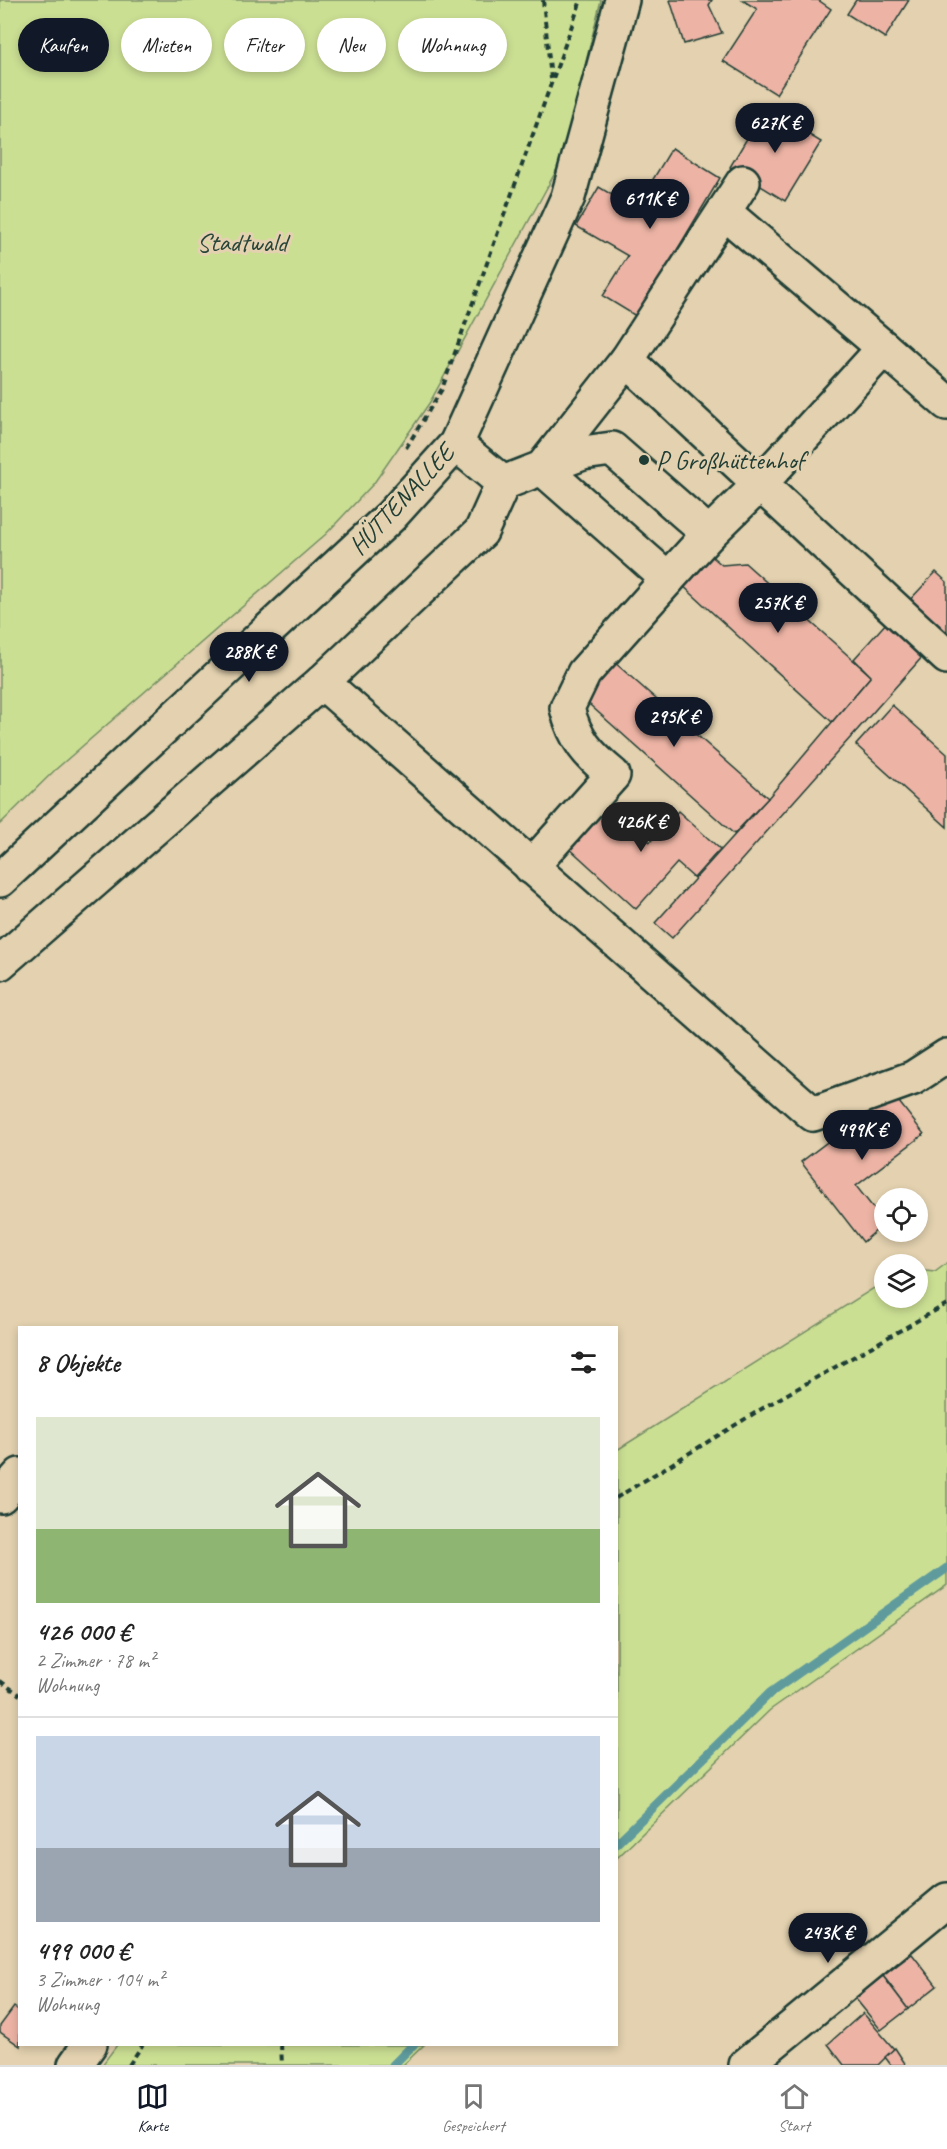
<!DOCTYPE html>
<html lang="de">
<meta charset="utf-8">
<style>
:root{--surface:#fff;--page:#f2f2f2;--text:#222;--muted:#767676;--line:#e0e0e0;--accent:#111827}
body{margin:0;font-family:Caveat,sans-serif;background:var(--page);color:var(--text);height:100vh;display:flex;flex-direction:column;font-size:22px;white-space:nowrap}
*{box-sizing:border-box;margin:0}
p{font-size:20px;color:var(--muted)}
.icon{flex:none;width:33px;height:33px;fill:none;stroke:currentColor;stroke-width:2;stroke-linecap:round;stroke-linejoin:round}
.map{position:relative;flex:1;overflow:hidden}
.details{position:absolute;left:18px;top:1326px;width:600px;height:720px;display:flex;flex-direction:column;background:var(--surface);border-radius:0px;box-shadow:0 3px 9px #0003}
.details>*{flex:none}
.banner{position:absolute;left:18px;top:18px;width:600px;height:54px;display:flex;gap:12px}
.buttons{position:absolute;left:874px;top:1188px;display:grid;gap:12px}
.buttons a{display:grid;place-items:center;width:54px;height:54px;border-radius:50%;background:var(--surface);box-shadow:0 3px 9px #0003;font-size:30px}
.price{position:absolute;translate:-50% -51px;padding:0 14px;border-radius:21px;background:var(--accent);color:#fff;font-size:20px;line-height:39px;filter:drop-shadow(0 2px 3px #0008)}
.price::after{content:'';position:absolute;left:50%;top:36px;width:18px;height:14px;margin-left:-9px;background:inherit;clip-path:polygon(0 0,100% 0,50% 100%)}
.price.current{background:#222;color:#fff}
ul{padding:0;list-style:none}
li{display:grid;align-content:center;gap:12px;height:318px;padding:0 18px}
li+li{border-top:2px solid var(--line)}
li span{display:grid;place-items:center;height:186px;border-radius:0px;color:#555}
li>.icon{margin-inline-start:auto}
span .icon{width:108px;height:108px;fill:#fffc;stroke-width:1}
li b{font-size:26px}
h2{display:flex;justify-content:space-between;align-items:center;height:72px;padding:0 18px;font-size:26px}
.chip{padding:0 21px;border-radius:27px;background:var(--surface);box-shadow:0 3px 9px #0003;font-size:21px;line-height:54px}
.chip.current{background:var(--accent);color:#fff}
.menu{display:flex;justify-content:space-around;align-items:center;height:84px;border-top:2px solid var(--line);background:var(--surface);font-size:16px;color:var(--muted)}
.menu a{display:grid;justify-items:center;gap:3px}
.menu .current{color:var(--accent)}
.map>svg:first-child{display:block}
</style>
<div class="map">
<svg width="947" height="2065" viewBox="0 0 947 2065">
<rect width="100%" height="100%" fill="#e3d1af"/>
<filter id="ink" filterUnits="userSpaceOnUse"><feTurbulence type="fractalNoise" baseFrequency=".0167" numOctaves="2"/><feDisplacementMap in="SourceGraphic" scale="12" xChannelSelector="R" yChannelSelector="G"/><feConvolveMatrix kernelMatrix="1 2 1 2 8 2 1 2 1" color-interpolation-filters="sRGB"/></filter>
<g filter="url(#ink)">
<!-- green -->
<g fill="#cbdf93" stroke="#758e64" stroke-width="1.5">
<path d="M 0,0 L 601,0 L 562,160 L 430,402 L 374,483 L 326,534 L 55,770 L 0,824 Z"/>
<path d="M 947,1263 L 947,1585 L 770,1710 L 617,1858 L 617,1450 L 885,1281 L 885,1298 L 918,1298 L 918,1270 L 935,1272 Z"/>
<path d="M 117,2045 L 117,2044 L 424,2045 L 403,2065 L 102,2065 Z"/>
</g>
<g fill="none" stroke-linecap="round" stroke-linejoin="round">
<!-- stream -->
<g stroke="#5f9b9d" stroke-width="9">
<path d="M 616,1844 L 770,1693 L 947,1568"/>
<path d="M 393,2065 L 414,2044"/>
</g>
</g>
<!-- building -->
<g fill="#edb4a5" stroke="#1f3d34" stroke-width="1.5">
<path d="M 670,0 L 712,0 L 709,5 L 722,33 L 684,44 Z"/>
<path d="M 742,0 L 818,0 L 831,9 L 776,94 L 723,61 L 757,9 Z"/>
<path d="M 856,0 L 909,0 L 885,38 L 847,14 Z"/>
<path d="M 765,108 L 821,142 L 785,201 L 730,167 Z"/>
<path d="M 672,148 L 720,178 L 674,255 L 682,260 L 644,321 L 603,296 L 628,256 L 576,226 L 599,187 L 635,209 Z"/>
<path d="M 709,554 L 722,565 L 745,563 L 871,676 L 832,722 L 681,584 Z"/>
<path d="M 936,572 L 947,582 L 947,640 L 907,603 Z"/>
<path d="M 887,622 L 924,655 L 672,938 L 655,923 L 768,798 L 871,676 L 854,659 Z"/>
<path d="M 613,661 L 768,798 L 734,834 L 581,697 Z"/>
<path d="M 892,705 L 947,754 L 947,827 L 856,745 Z"/>
<path d="M 608,803 L 650,842 L 678,811 L 720,849 L 694,878 L 677,863 L 636,909 L 568,847 Z"/>
<path d="M 892,1093 L 924,1134 L 856,1186 L 885,1223 L 863,1242 L 801,1162 Z"/>
<path d="M 912,1954 L 937,1986 L 908,2009 L 883,1976 Z"/>
<path d="M 883,1976 L 908,2009 L 881,2030 L 855,1998 Z"/>
<path d="M 14,2007 L 20,2011 L 20,2046 L 0,2032 L 0,2026 Z"/>
<path d="M 863,2013 L 894,2049 L 878,2065 L 844,2065 L 828,2044 Z"/>
<path d="M 895,2048 L 906,2065 L 891,2065 L 885,2057 Z"/>
</g>
<g fill="none" stroke-linecap="round" stroke-linejoin="round">
<!-- minor casing -->
<g stroke="#1f3d34" stroke-width="38">
<g id="minor">
<path d="M 724,212 L 884,348"/>
<path d="M 627,360 L 760,484 L 709,534"/>
<path d="M 947,403 L 884,348 L 760,484 L 947,657"/>
<path d="M 456,444 L 503,483 L 542,468 L 627,360 L 743,182"/>
<path d="M 612,449 L 709,534 L 668,579 L 542,468 L 583,453 Z"/>
<path d="M 503,483 L 481,532 L 322,682 L 813,1114 L 913,1078 L 947,1056"/>
<path d="M 531,867 L 613,775 C 588,754 575,740 567,708 L 584,673 L 668,579"/>
<path d="M 0,880 L 391,516 L 456,444 L 568,197 L 622,0"/>
<path d="M 0,963 L 322,682"/>
<path d="M 1,1496 L 20,1475"/>
<path d="M 75,2065 L 90,2044"/>
<path d="M 746,2065 L 947,1900"/>
</g>
</g>
<!-- path -->
<g stroke="#1f3d34" stroke-width="4" stroke-dasharray="6 4.5" stroke-linecap="butt">
<path d="M 543,0 L 551,79"/>
<path d="M 406,448 L 442,389 L 581,0"/>
<path d="M 616,1498 L 768,1405 L 947,1304"/>
<path d="M 0,1681 L 20,1695"/>
<path d="M 281,2044 L 282,2065"/>
<path d="M 129,2065 L 143,2044"/>
</g>
<!-- minor -->
<use href="#minor" stroke="#e3d1af" stroke-width="33"/>
</g>
</g>
<!-- markers -->
<circle fill="#1f3d34" stroke="#e3d1af" stroke-width="2" cx="644" cy="460" r="6"/>
<g text-anchor="middle" stroke-width="6" stroke-linejoin="round" paint-order="stroke">
<!-- park labels -->
<g font-size="26" fill="#284539" stroke="#e3d1af">
<text x="242" y="251">Stadtwald</text>
</g>
<!-- poi labels -->
<g font-size="26" fill="#1f3d34" stroke="#e3d1af" text-anchor="start">
<text x="656" y="469">P Großhüttenhof</text>
</g>
<!-- street labels -->
<g font-size="26" fill="#1f3d34" stroke="#e3d1af">
<text transform="translate(401 499) rotate(-47)" y="9">HÜTTENALLEE</text>
</g>
</g>
</svg>
<div class="buttons">
<a><svg class="icon" aria-label="locate" viewBox="0 0 24 24"><circle cx="12" cy="12" r="6"/><path d="M12 2v4M12 18v4M2 12h4M18 12h4"/></svg></a>
<a><svg class="icon" aria-label="layers" viewBox="0 0 24 24"><path d="M12 4l9 5-9 5-9-5zM3 14l9 5 9-5"/></svg></a>
</div>
<b class="price" style="left:775px;top:154px">627K €</b>
<b class="price" style="left:650px;top:230px">611K €</b>
<b class="price" style="left:778px;top:634px">257K €</b>
<b class="price" style="left:249px;top:683px">288K €</b>
<b class="price" style="left:674px;top:748px">295K €</b>
<b class="price current" style="left:641px;top:853px">426K €</b>
<b class="price" style="left:862px;top:1161px">499K €</b>
<b class="price" style="left:828px;top:1964px">243K €</b>
<div class="banner">
<a class="chip current">Kaufen</a>
<a class="chip">Mieten</a>
<a class="chip">Filter</a>
<a class="chip">Neu</a>
<a class="chip">Wohnung</a>
</div>
<section class="details">
<h2>8 Objekte<svg class="icon" aria-label="filters" viewBox="0 0 24 24"><path d="M4 7h16M4 17h16"/><circle cx="9" cy="7" r="2"/><circle cx="15" cy="17" r="2"/></svg></h2>
<ul>
<li><span style="background:linear-gradient(#dfe7d0 60%,#8fb573 0)"><svg class="icon" aria-label="home" viewBox="0 0 24 24"><path d="M3 11l9-7 9 7M6 9v11h12V9"/></svg></span><div><b>426 000 €</b><p>2 Zimmer · 78 m²</p><p>Wohnung</p></div></li>
<li><span style="background:linear-gradient(#c9d6e8 60%,#9aa5b1 0)"><svg class="icon" aria-label="home" viewBox="0 0 24 24"><path d="M3 11l9-7 9 7M6 9v11h12V9"/></svg></span><div><b>499 000 €</b><p>3 Zimmer · 104 m²</p><p>Wohnung</p></div></li>
</ul>
</section>
</div>
<nav class="menu">
<a class="current"><svg class="icon" aria-label="map" viewBox="0 0 24 24"><path d="M3 6l6-2 6 2 6-2v14l-6 2-6-2-6 2zM9 4v14M15 6v14"/></svg>Karte</a>
<a><svg class="icon" aria-label="saved" viewBox="0 0 24 24"><path d="M7 4h10v16l-5-4-5 4z"/></svg>Gespeichert</a>
<a><svg class="icon" aria-label="home" viewBox="0 0 24 24"><path d="M3 11l9-7 9 7M6 9v11h12V9"/></svg>Start</a>
</nav>
